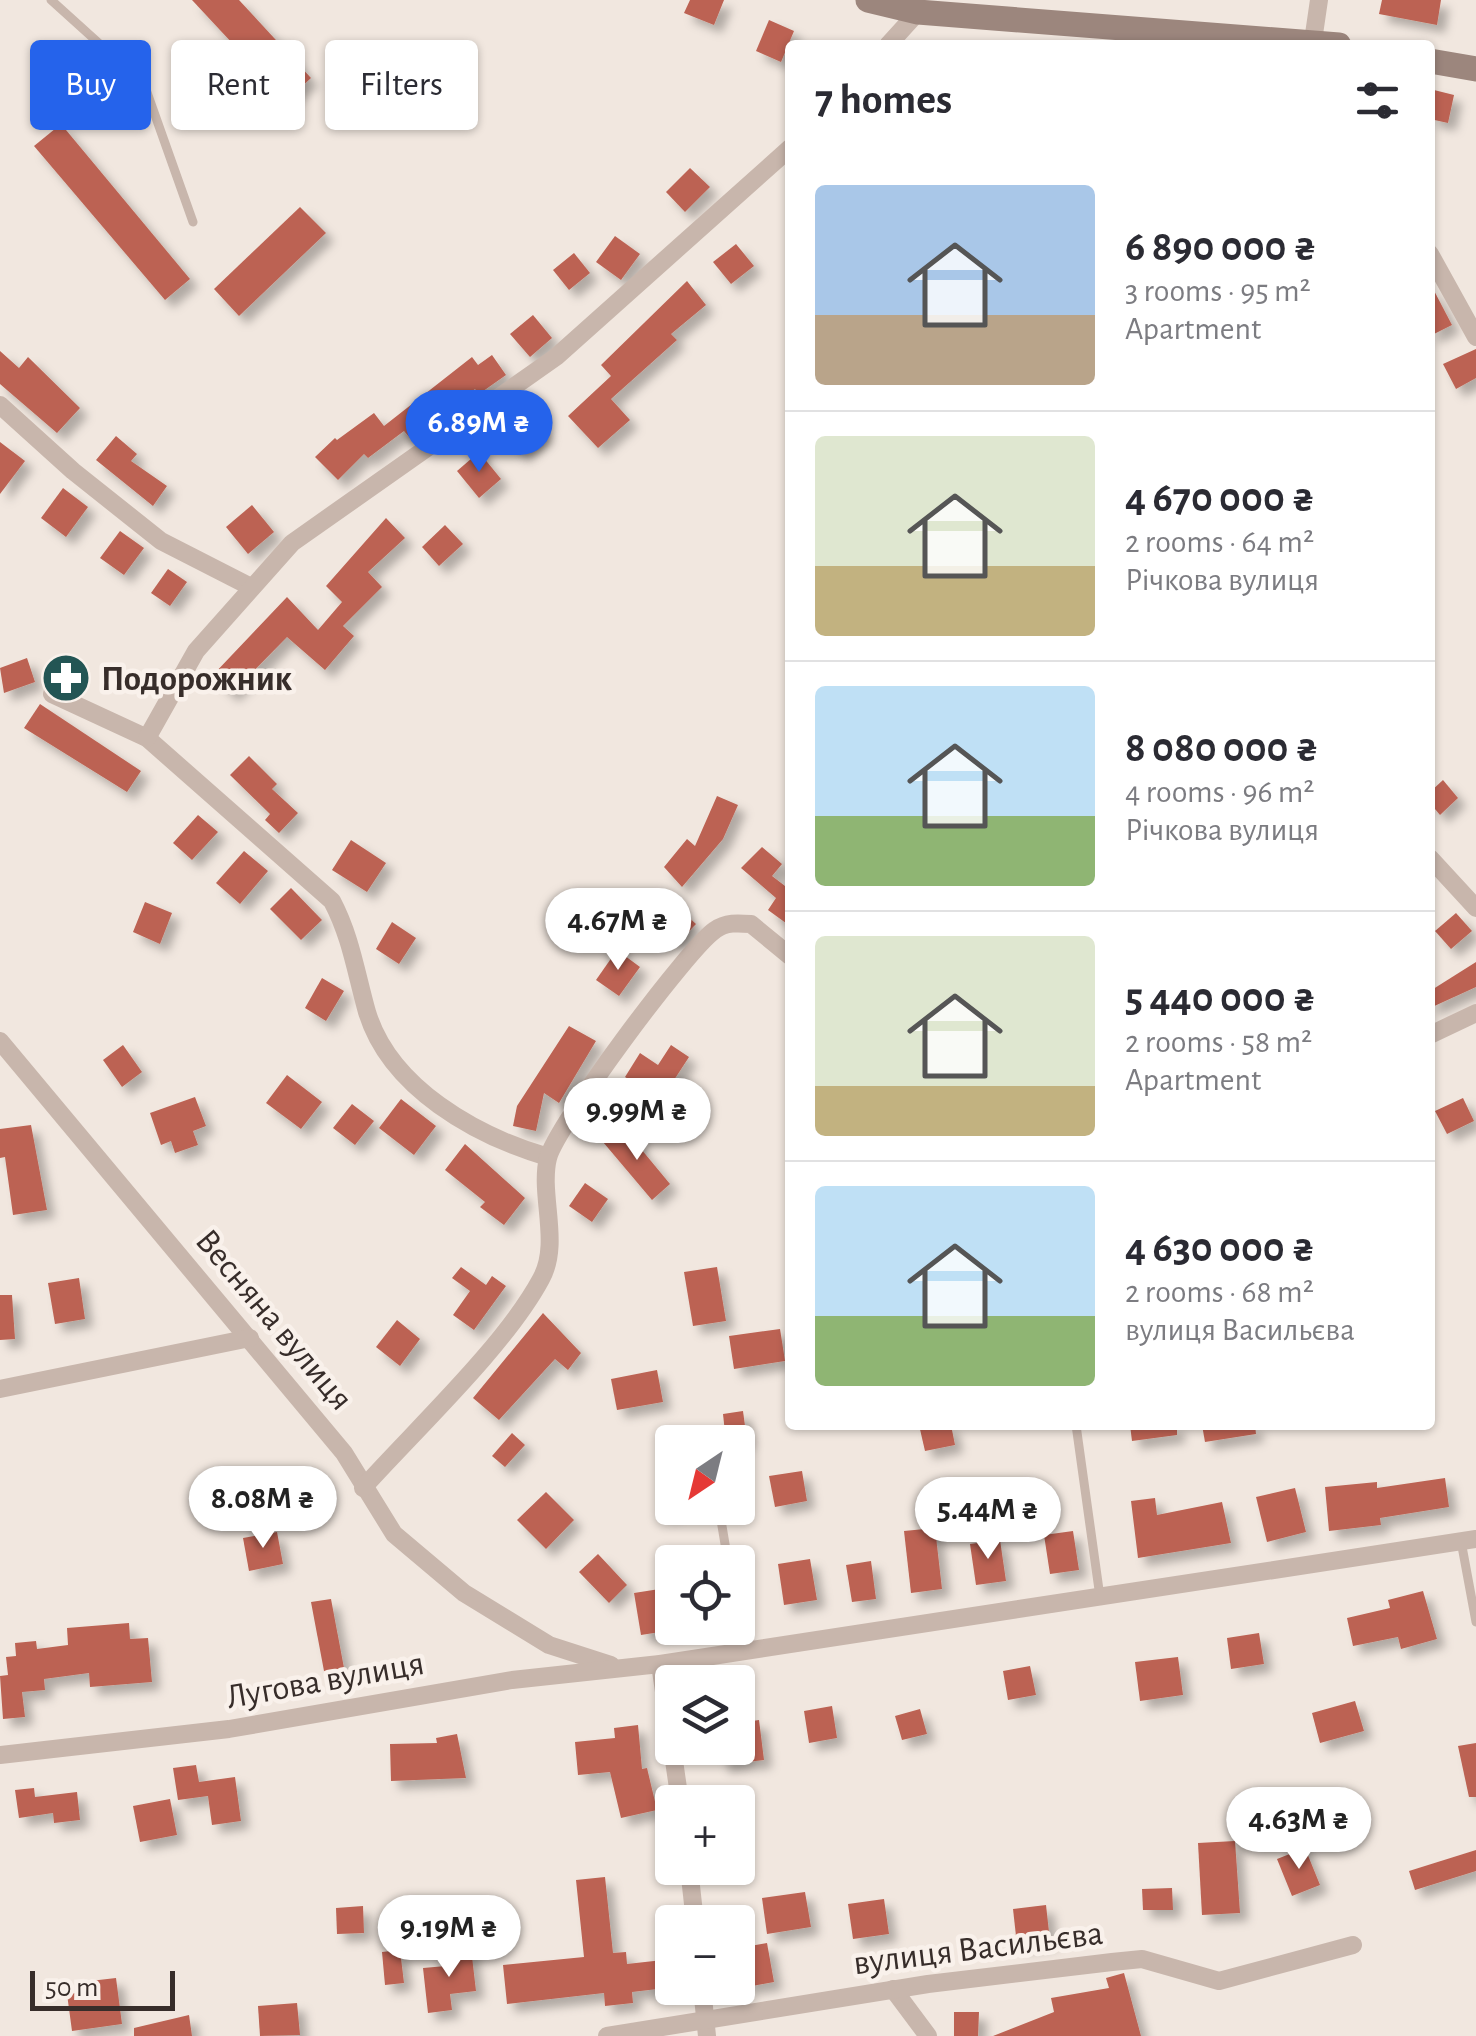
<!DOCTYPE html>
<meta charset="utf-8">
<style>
:root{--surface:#fff;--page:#f2f2f3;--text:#2b2b33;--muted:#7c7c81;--line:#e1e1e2;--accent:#2563eb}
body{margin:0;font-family:"Alegreya Sans",sans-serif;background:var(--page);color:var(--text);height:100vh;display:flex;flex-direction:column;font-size:38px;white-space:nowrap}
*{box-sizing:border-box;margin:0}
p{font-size:32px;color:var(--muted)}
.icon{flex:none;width:55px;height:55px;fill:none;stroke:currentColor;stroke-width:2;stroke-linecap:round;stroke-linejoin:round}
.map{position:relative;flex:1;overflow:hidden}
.drawer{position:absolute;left:785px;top:40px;width:650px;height:1390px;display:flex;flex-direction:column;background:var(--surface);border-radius:10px;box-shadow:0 2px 8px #0004}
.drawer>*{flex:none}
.hud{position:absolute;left:30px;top:40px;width:605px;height:90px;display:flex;gap:20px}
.needle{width:65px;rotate:215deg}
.tools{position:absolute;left:655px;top:1425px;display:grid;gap:20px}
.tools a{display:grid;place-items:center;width:100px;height:100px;border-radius:10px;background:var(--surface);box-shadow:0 2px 8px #0004;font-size:50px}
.scale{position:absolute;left:30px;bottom:25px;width:145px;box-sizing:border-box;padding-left:10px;border:5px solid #372d2a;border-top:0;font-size:28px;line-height:35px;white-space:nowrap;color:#372d2a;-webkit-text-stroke:8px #f9f1eb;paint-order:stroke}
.price{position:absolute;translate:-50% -85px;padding:0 22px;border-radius:35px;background:#fff;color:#222;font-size:32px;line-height:65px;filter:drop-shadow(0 2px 5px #0008)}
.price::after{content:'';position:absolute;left:50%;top:60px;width:30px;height:22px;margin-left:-15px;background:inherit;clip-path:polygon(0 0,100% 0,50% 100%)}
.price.on{background:var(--accent);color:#fff}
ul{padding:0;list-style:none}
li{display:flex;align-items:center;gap:30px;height:250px;padding:0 30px}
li+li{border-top:2px solid var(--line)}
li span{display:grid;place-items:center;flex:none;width:280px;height:200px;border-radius:10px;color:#555}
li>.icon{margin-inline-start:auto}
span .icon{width:120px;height:120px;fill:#fffc;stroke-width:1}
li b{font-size:42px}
h2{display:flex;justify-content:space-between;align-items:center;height:120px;padding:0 30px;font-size:42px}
.pill{padding:0 35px;border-radius:10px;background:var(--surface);box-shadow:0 2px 8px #0004;font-size:35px;line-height:90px}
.pill.on{background:var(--accent);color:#fff}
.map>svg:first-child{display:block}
</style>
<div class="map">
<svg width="1476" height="2036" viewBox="0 0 1476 2036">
<defs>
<filter id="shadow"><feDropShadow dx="8" dy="8" stdDeviation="5" flood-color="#0004"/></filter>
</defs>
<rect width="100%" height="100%" fill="#f1e7df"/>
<!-- building -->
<g fill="#bc6252" filter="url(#shadow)">
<path d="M 192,0 L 239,0 L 311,78 L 286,101 Z"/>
<path d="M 690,0 L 724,0 L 714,25 L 684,13 Z"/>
<path d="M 1382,0 L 1441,0 L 1437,25 L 1379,14 Z"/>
<path d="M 769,20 L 794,31 L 781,62 L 756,51 Z"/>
<path d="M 1430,89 L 1454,95 L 1448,123 L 1430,119 Z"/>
<path d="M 61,124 L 190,279 L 165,300 L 34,146 Z"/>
<path d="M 690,168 L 710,187 L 685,212 L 666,192 Z"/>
<path d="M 300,207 L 326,233 L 239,316 L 214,289 Z"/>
<path d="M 615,236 L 640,254 L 621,280 L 596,262 Z"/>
<path d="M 736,244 L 754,266 L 731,284 L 713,262 Z"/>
<path d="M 574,253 L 590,273 L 569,290 L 553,270 Z"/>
<path d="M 687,281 L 706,305 L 671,334 L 677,340 L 611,399 L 630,420 L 598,448 L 568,416 L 611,376 L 601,365 Z"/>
<path d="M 1430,283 L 1452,325 L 1430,336 Z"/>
<path d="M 533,315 L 552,338 L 530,357 L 510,334 Z"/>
<path d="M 1476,349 L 1476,378 L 1456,389 L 1443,364 Z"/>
<path d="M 0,351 L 19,368 L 28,357 L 80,408 L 57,433 L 0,384 Z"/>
<path d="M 492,355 L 506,375 L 479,394 L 475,389 L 410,438 L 404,431 L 368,458 L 364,454 L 338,480 L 315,457 L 335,438 L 337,440 L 374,413 L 384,426 L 472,357 L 478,365 Z"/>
<path d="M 532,416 L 546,434 L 520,455 L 506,437 Z"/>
<path d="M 116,436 L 137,454 L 131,461 L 167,486 L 153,506 L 96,460 Z"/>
<path d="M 0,442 L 25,461 L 0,494 Z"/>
<path d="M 479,452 L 501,479 L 479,498 L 457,471 Z"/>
<path d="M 63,488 L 88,507 L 66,537 L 41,518 Z"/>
<path d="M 252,505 L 274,532 L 248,554 L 226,527 Z"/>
<path d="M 386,518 L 405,538 L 368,572 L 382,587 L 343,626 L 354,636 L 325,670 L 287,637 L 231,694 L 212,676 L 287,597 L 318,630 L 342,602 L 326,586 Z"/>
<path d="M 445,525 L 463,544 L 439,566 L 422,547 Z"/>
<path d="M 120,531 L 144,548 L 124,575 L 100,558 Z"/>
<path d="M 168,569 L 187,582 L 170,606 L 151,593 Z"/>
<path d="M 27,658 L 35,682 L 4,693 L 0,668 Z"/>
<path d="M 40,704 L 141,771 L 127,792 L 24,728 Z"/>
<path d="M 249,756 L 277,784 L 272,789 L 298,813 L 279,833 L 265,820 L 270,814 L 230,775 Z"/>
<path d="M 1443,780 L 1458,798 L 1440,815 L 1430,803 L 1430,792 Z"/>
<path d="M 717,796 L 738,805 L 723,839 L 682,887 L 664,867 L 687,839 L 695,846 Z"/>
<path d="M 198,815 L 218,832 L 192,860 L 173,843 Z"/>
<path d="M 351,840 L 386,863 L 367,892 L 332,870 Z"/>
<path d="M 762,847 L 782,864 L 772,876 L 785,886 L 790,880 L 790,926 L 768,910 L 776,898 L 741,868 Z"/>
<path d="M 244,851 L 268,871 L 240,904 L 216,883 Z"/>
<path d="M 291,888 L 322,920 L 301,940 L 270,909 Z"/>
<path d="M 670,900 L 696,924 L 677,944 L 651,921 Z"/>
<path d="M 145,902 L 172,913 L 160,944 L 133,932 Z"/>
<path d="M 1456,913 L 1472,931 L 1451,949 L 1435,931 Z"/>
<path d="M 392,922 L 416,938 L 399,964 L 376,949 Z"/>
<path d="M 617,950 L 640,967 L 619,996 L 596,980 Z"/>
<path d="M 1476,962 L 1476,987 L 1430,1008 L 1430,991 Z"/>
<path d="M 322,978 L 344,991 L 326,1021 L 305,1008 Z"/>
<path d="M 569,1026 L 596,1041 L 559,1103 L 544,1093 L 536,1131 L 513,1126 L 517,1106 Z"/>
<path d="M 123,1045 L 142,1072 L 122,1087 L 103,1060 Z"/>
<path d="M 671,1045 L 689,1057 L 661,1100 L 625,1077 L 640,1053 L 658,1065 Z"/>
<path d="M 287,1075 L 322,1102 L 301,1129 L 266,1103 Z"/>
<path d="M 195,1097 L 206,1126 L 193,1131 L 198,1145 L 175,1153 L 171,1141 L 161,1145 L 150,1113 Z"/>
<path d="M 1463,1098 L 1474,1121 L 1447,1134 L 1435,1111 Z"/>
<path d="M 401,1099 L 436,1126 L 414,1155 L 379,1128 Z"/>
<path d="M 352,1104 L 374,1121 L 355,1145 L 333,1128 Z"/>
<path d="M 31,1125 L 47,1210 L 13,1215 L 5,1157 L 0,1158 L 0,1129 Z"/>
<path d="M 622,1126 L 670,1184 L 652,1200 L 603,1142 Z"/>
<path d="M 465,1144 L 525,1198 L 504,1225 L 480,1207 L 485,1202 L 445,1170 Z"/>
<path d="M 585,1183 L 608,1199 L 592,1222 L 569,1206 Z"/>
<path d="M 461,1267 L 486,1285 L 492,1276 L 506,1286 L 474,1330 L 453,1315 L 470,1291 L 452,1278 Z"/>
<path d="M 717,1267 L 726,1321 L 693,1326 L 684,1272 Z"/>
<path d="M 79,1278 L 85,1319 L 55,1324 L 48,1283 Z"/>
<path d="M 0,1295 L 12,1295 L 15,1339 L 0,1340 Z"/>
<path d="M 543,1313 L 581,1353 L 568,1370 L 555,1359 L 499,1420 L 473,1398 Z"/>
<path d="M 397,1320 L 420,1339 L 400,1366 L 376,1347 Z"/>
<path d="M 780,1329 L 785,1361 L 734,1369 L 729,1336 Z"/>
<path d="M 657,1370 L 663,1402 L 617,1410 L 611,1379 Z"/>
<path d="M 743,1411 L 747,1441 L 726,1442 L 723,1414 Z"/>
<path d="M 919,1425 L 951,1425 L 955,1445 L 925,1451 Z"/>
<path d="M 1130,1425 L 1177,1425 L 1177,1435 L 1132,1441 Z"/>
<path d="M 1202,1425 L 1255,1425 L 1256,1434 L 1205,1442 Z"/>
<path d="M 512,1433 L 525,1445 L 505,1467 L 492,1456 Z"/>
<path d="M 672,1459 L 672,1512 L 664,1513 L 656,1461 Z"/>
<path d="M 802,1471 L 807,1501 L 775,1507 L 769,1476 Z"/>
<path d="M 1445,1478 L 1449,1507 L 1380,1518 L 1381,1525 L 1329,1531 L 1325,1487 L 1377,1482 L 1377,1488 Z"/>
<path d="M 1295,1488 L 1306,1532 L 1267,1542 L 1256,1497 Z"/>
<path d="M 546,1492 L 574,1520 L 546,1549 L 517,1520 Z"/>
<path d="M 1155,1498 L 1157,1515 L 1222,1502 L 1231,1543 L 1138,1558 L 1131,1501 Z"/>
<path d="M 935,1528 L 942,1589 L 911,1593 L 904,1531 Z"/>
<path d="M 1073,1531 L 1079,1570 L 1050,1574 L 1044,1535 Z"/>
<path d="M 277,1532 L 283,1564 L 249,1571 L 243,1538 Z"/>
<path d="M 1000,1540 L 1006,1581 L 976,1585 L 970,1544 Z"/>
<path d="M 598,1554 L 627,1585 L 609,1603 L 579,1572 Z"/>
<path d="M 810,1559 L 817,1600 L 784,1605 L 778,1564 Z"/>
<path d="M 871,1561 L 876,1599 L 852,1602 L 846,1565 Z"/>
<path d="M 666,1588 L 673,1630 L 641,1635 L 634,1593 Z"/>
<path d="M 1423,1591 L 1437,1639 L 1401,1649 L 1398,1637 L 1353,1646 L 1347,1618 L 1390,1608 L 1388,1600 Z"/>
<path d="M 331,1599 L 344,1668 L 324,1671 L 311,1602 Z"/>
<path d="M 129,1623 L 130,1639 L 148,1638 L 152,1682 L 90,1687 L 89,1673 L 44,1679 L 45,1690 L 22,1692 L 25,1717 L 3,1719 L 0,1676 L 8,1675 L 6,1657 L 16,1656 L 15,1643 L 36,1641 L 37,1649 L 68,1645 L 67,1628 Z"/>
<path d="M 1259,1633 L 1264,1664 L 1231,1669 L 1227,1638 Z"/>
<path d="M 1178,1657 L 1183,1695 L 1140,1701 L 1135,1662 Z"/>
<path d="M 1030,1666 L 1036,1695 L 1008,1700 L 1003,1671 Z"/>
<path d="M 1355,1701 L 1364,1731 L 1320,1743 L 1312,1713 Z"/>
<path d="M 832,1706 L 837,1738 L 809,1743 L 804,1711 Z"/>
<path d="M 920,1709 L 927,1734 L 902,1740 L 895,1716 Z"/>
<path d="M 759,1720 L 764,1760 L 721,1765 L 718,1748 L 738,1748 L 738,1723 Z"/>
<path d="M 638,1725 L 642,1769 L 647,1768 L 657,1810 L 621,1818 L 610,1772 L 578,1775 L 575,1742 L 615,1738 L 614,1728 Z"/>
<path d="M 457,1734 L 466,1778 L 391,1781 L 390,1744 L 437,1743 L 436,1738 Z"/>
<path d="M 1476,1743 L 1476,1797 L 1469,1797 L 1458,1746 Z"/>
<path d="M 196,1765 L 199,1782 L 235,1777 L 241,1821 L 212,1825 L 208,1796 L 178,1800 L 173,1768 Z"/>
<path d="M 34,1788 L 35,1797 L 77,1792 L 80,1820 L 54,1823 L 53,1813 L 19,1818 L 15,1790 Z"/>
<path d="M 170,1799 L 177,1835 L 140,1842 L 133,1806 Z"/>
<path d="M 1235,1841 L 1240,1913 L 1202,1915 L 1198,1843 Z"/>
<path d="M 1305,1848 L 1320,1885 L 1292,1896 L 1277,1859 Z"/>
<path d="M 1476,1850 L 1476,1871 L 1415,1890 L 1409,1871 Z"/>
<path d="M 605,1877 L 613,1953 L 626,1952 L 627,1964 L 663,1960 L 666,1988 L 632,1992 L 633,2003 L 605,2006 L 604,1993 L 507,2004 L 503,1965 L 584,1957 L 576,1880 Z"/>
<path d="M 1172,1888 L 1173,1910 L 1143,1910 L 1142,1889 Z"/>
<path d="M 805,1892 L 811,1927 L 767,1934 L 762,1898 Z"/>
<path d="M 884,1899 L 889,1934 L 853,1939 L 848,1904 Z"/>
<path d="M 1046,1905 L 1050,1941 L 1017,1945 L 1013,1909 Z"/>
<path d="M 363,1906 L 364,1933 L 337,1934 L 336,1908 Z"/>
<path d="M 767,1943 L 774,1982 L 747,1987 L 739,1948 Z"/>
<path d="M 471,1948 L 476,1991 L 450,1994 L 452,2010 L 428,2013 L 423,1968 L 446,1966 L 444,1950 Z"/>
<path d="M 400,1950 L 404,1983 L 385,1985 L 382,1952 Z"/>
<path d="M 1124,1973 L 1141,2036 L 993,2036 L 1054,2012 L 1051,1998 L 1109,1988 L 1106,1978 Z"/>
<path d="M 116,1978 L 122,2024 L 72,2031 L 67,1994 L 92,1991 L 90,1981 Z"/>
<path d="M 297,2003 L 300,2035 L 260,2036 L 258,2006 Z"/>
<path d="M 954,2012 L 979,2012 L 978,2036 L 954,2036 Z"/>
<path d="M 189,2015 L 192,2036 L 134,2036 L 134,2028 Z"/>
</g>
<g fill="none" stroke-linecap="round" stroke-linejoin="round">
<!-- service -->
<g stroke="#c8b6ac" stroke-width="9">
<path d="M 51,0 L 144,84 L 193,222"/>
<path d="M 1076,1425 L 1100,1597"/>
<path d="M 709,1436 L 710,1442"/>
<path d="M 719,1508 L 728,1562"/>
<path d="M 1461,1541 L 1476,1622"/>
<path d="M 737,1628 L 740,1649"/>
</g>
<!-- minor -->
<g stroke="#c8b6ac" stroke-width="18">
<path d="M 1313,41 L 1319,0"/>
<path d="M 888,45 L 918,12"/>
<path d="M 1430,254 L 1476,337"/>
<path d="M 0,405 L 73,471 L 161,541 L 251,587"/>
<path d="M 52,694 L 147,738 L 332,901 C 351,937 356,973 367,1012 C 390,1088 476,1136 548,1157"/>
<path d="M 147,738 L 196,651 L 292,543 L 556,357 L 790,148"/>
<path d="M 1430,858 L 1476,908"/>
<path d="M 1430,1035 L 1476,1013"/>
<path d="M 0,1041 L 344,1453 L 394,1534 L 464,1593 L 549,1645 L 611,1665"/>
<path d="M 0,1389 L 250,1338"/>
<path d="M 363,1488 C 416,1429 505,1346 541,1279 C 561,1243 539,1195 548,1158 C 556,1126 687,949 715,930 C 726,922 738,923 751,924 L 790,956"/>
<path d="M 660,1664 L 680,1802"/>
<path d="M 0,1755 L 229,1729 L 512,1680 L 660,1664 L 1476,1539"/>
<path d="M 689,1868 L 695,1922"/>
<path d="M 702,1988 L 707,2036"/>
<path d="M 893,1989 L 928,2036"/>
<path d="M 607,2036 L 928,1984 L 1112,1962 L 1142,1959 L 1219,1981 L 1353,1945"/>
</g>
<!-- secondary -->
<g stroke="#9c867d" stroke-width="25">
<path d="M 868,0 L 918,12 L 1339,45"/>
<path d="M 1430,61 L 1476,69"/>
</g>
</g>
<!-- icons -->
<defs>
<g id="pharmacy-disc" transform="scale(2.5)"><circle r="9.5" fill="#235554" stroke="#f9f1eb"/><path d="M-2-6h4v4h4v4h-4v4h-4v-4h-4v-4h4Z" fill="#fff"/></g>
</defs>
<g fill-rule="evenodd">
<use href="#pharmacy-disc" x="66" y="678"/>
</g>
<g text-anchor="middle" stroke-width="9" stroke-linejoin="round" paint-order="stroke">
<!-- poi labels -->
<g font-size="35" font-weight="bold" fill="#372d2a" stroke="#f9f1eb" text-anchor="start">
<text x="101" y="690">Подорожник</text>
</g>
<!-- street labels -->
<g font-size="35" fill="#372d2a" stroke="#f9f1eb">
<text transform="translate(275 1319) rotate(50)" y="12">Весняна вулиця</text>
<text transform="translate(325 1679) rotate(-10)" y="12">Лугова вулиця</text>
<text transform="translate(978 1947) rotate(-7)" y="12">вулиця Васильєва</text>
</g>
</g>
</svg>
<div class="tools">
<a><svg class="needle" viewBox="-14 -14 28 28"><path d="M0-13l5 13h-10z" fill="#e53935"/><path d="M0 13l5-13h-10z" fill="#7c7c81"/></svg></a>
<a><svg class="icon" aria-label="locate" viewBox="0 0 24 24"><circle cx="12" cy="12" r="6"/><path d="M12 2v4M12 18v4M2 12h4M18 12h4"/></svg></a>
<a><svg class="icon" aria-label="layers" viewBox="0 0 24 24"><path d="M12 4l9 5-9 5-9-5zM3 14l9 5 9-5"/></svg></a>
<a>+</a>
<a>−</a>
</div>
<div class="scale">50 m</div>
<b class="price on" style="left:479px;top:475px">6.89M ₴</b>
<b class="price" style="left:618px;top:973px">4.67M ₴</b>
<b class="price" style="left:637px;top:1163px">9.99M ₴</b>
<b class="price" style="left:263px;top:1551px">8.08M ₴</b>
<b class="price" style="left:988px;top:1562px">5.44M ₴</b>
<b class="price" style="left:1299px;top:1872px">4.63M ₴</b>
<b class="price" style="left:449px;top:1980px">9.19M ₴</b>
<div class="hud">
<a class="pill on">Buy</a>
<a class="pill">Rent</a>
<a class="pill">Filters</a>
</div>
<section class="drawer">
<h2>7 homes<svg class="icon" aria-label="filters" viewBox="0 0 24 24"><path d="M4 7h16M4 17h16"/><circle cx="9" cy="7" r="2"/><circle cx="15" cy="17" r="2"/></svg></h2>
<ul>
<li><span style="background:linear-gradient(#a9c7e8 65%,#b9a48a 0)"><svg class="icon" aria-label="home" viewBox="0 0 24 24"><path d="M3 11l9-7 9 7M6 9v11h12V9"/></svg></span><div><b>6 890 000 ₴</b><p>3 rooms · 95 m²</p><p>Apartment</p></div></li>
<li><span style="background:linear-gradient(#dfe7d0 65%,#c2b280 0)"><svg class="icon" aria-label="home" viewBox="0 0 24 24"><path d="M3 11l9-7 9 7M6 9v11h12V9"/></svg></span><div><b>4 670 000 ₴</b><p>2 rooms · 64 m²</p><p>Річкова вулиця</p></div></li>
<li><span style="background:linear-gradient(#bfe0f5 65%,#8fb573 0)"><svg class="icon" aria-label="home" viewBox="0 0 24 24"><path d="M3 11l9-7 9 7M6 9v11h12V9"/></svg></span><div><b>8 080 000 ₴</b><p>4 rooms · 96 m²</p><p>Річкова вулиця</p></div></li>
<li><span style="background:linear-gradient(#dfe7d0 75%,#c2b280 0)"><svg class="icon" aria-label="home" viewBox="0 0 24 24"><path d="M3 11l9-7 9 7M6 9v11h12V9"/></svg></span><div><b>5 440 000 ₴</b><p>2 rooms · 58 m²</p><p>Apartment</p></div></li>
<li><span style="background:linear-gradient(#bfe0f5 65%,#8fb573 0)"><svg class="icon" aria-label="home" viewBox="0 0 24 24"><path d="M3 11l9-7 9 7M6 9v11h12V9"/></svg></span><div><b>4 630 000 ₴</b><p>2 rooms · 68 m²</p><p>вулиця Васильєва</p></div></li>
</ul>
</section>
</div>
